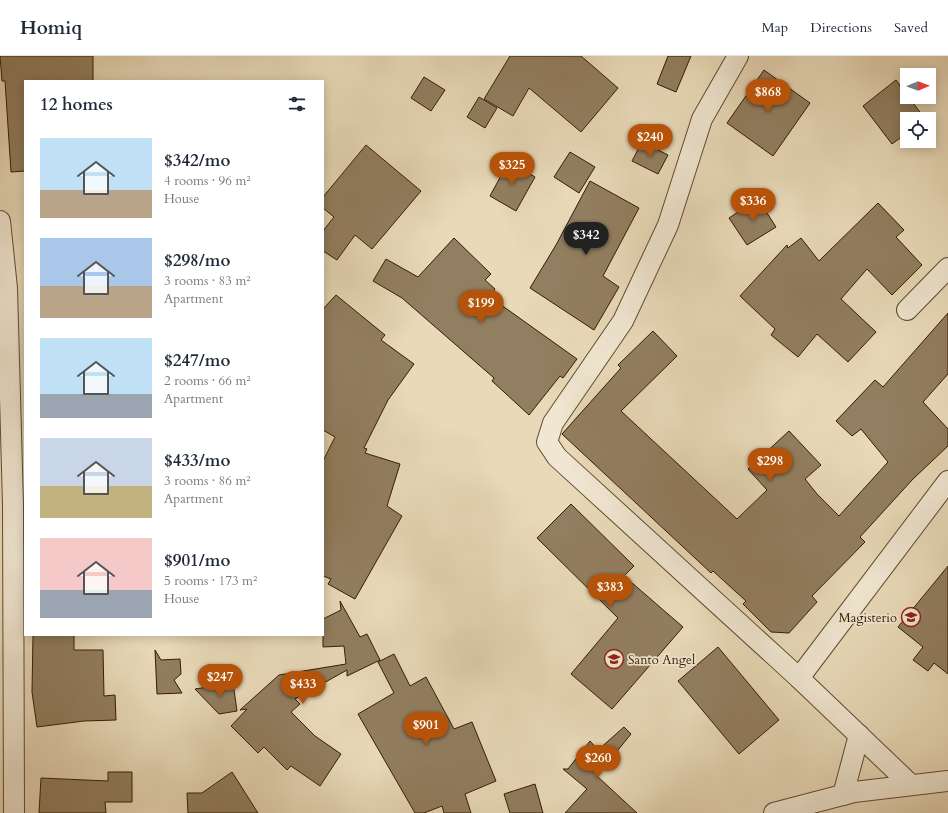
<!DOCTYPE html>
<meta charset="utf-8">
<style>
:root{--surface:#fff;--page:#f2f2f3;--text:#1f2937;--muted:#747a83;--line:#e0e1e3;--accent:#b45309}
body{margin:0;font-family:Cardo,serif;background:var(--page);color:var(--text);height:100vh;display:flex;flex-direction:column;font-size:15px;white-space:nowrap}
*{box-sizing:border-box;margin:0}
p{font-size:13px;color:var(--muted)}
.icon{flex:none;width:22px;height:22px;fill:none;stroke:currentColor;stroke-width:2;stroke-linecap:round;stroke-linejoin:round}
.map{position:relative;flex:1;overflow:hidden}
.sheet{position:absolute;left:24px;top:24px;width:300px;height:556px;display:flex;flex-direction:column;background:var(--surface);border-radius:0px;box-shadow:0 2px 10px #0003}
.sheet>*{flex:none}
.needle{width:26px;rotate:89deg}
.controls{position:absolute;left:900px;top:12px;display:grid;gap:8px}
.controls a{display:grid;place-items:center;width:36px;height:36px;border-radius:0px;background:var(--surface);box-shadow:0 2px 10px #0003;font-size:20px}
.price{position:absolute;translate:-50% -34px;padding:0 9px;border-radius:14px;background:var(--accent);color:#fff;font-size:13px;line-height:26px;filter:drop-shadow(0 1px 2px #0008)}
.price::after{content:'';position:absolute;left:50%;top:24px;width:12px;height:9px;margin-left:-6px;background:inherit;clip-path:polygon(0 0,100% 0,50% 100%)}
.price.current{background:#222;color:#fff}
ul{padding:0;list-style:none}
li{display:flex;align-items:center;gap:12px;height:100px;padding:0 16px}
li span{display:grid;place-items:center;flex:none;width:112px;height:80px;border-radius:0px;color:#555}
li>.icon{margin-inline-start:auto}
span .icon{width:48px;height:48px;fill:#fffc;stroke-width:1}
li b{font-size:17px}
h2{display:flex;justify-content:space-between;align-items:center;height:48px;padding:0 16px;font-size:17px}
header{display:flex;align-items:center;gap:24px;box-sizing:border-box;height:56px;padding:0 20px;background:var(--surface);border-bottom:1px solid var(--line)}
header strong{font-size:19px}
nav{display:flex;gap:22px;margin-inline-start:auto;font-size:14px}
.map>svg:first-child{display:block}
</style>
<header>
<strong>Homiq</strong>
<nav><a>Map</a><a>Directions</a><a>Saved</a></nav>
</header>
<div class="map">
<svg width="948" height="757" viewBox="0 0 948 757">
<rect width="100%" height="100%" fill="#e8d9b8"/>
<filter id="stains"><feTurbulence type="fractalNoise" baseFrequency=".005" numOctaves="4"/><feColorMatrix values="0 0 0 0 .2 0 0 0 0 .09 0 0 0 0 .02 0 0 0 .5 -.17"/></filter>
<radialGradient id="worn" r=".72"><stop offset=".6" stop-color="#630" stop-opacity="0"/><stop offset="1" stop-color="#630" stop-opacity=".3"/></radialGradient>
<!-- building -->
<g fill="#927e60" stroke="#341c00">
<path d="M 0,0 L 93,0 L 93,25 L 25,25 L 25,115 L 11,116 L 5,25 L 2,25 Z"/>
<path d="M 510,0 L 581,0 L 618,32 L 581,76 L 529,32 L 513,60 L 484,43 Z"/>
<path d="M 668,0 L 691,0 L 676,36 L 657,28 Z"/>
<path d="M 764,14 L 810,47 L 773,100 L 727,67 Z"/>
<path d="M 424,21 L 445,34 L 431,55 L 411,42 Z"/>
<path d="M 896,24 L 925,63 L 907,63 L 907,77 L 892,88 L 863,50 Z"/>
<path d="M 479,41 L 497,52 L 485,72 L 467,61 Z"/>
<path d="M 642,86 L 668,99 L 658,118 L 632,105 Z"/>
<path d="M 366,89 L 421,135 L 372,193 L 355,179 L 337,204 L 323,195 L 323,175 L 334,161 L 323,152 L 323,141 Z"/>
<path d="M 570,96 L 595,111 L 579,137 L 554,121 Z"/>
<path d="M 509,105 L 535,121 L 516,155 L 490,140 Z"/>
<path d="M 590,125 L 639,152 L 603,220 L 619,231 L 594,274 L 530,232 L 556,189 Z"/>
<path d="M 758,143 L 776,171 L 747,189 L 729,162 Z"/>
<path d="M 878,147 L 904,174 L 896,181 L 922,209 L 892,239 L 867,213 L 841,243 L 876,276 L 848,306 L 817,278 L 798,301 L 771,279 L 775,273 L 740,240 L 787,189 L 788,192 L 801,182 L 819,205 Z"/>
<path d="M 454,182 L 491,218 L 485,224 L 495,233 L 490,241 L 577,303 L 563,322 L 560,320 L 529,359 L 492,325 L 494,322 L 402,242 L 373,225 L 386,203 L 418,221 Z"/>
<path d="M 336,239 L 385,279 L 381,284 L 414,308 L 388,344 L 364,392 L 367,393 L 365,397 L 400,408 L 387,450 L 402,460 L 355,543 L 328,528 L 331,523 L 323,520 L 323,405 L 335,381 L 323,374 L 323,253 Z"/>
<path d="M 948,257 L 948,318 L 923,346 L 948,373 L 948,390 L 913,423 L 860,481 L 865,486 L 812,540 L 817,546 L 789,577 L 771,576 L 743,548 L 746,545 L 713,515 L 711,517 L 562,378 L 621,312 L 618,309 L 653,275 L 677,300 L 621,355 L 737,463 L 767,434 L 748,413 L 789,375 L 821,409 L 805,423 L 817,438 L 839,460 L 888,406 L 861,373 L 852,380 L 836,365 L 875,324 L 883,331 Z"/>
<path d="M 571,448 L 634,510 L 624,520 L 683,571 L 612,653 L 571,618 L 618,562 L 537,482 Z"/>
<path d="M 948,510 L 948,618 L 934,607 L 928,615 L 913,604 L 923,591 L 898,571 Z"/>
<path d="M 340,545 L 360,581 L 367,578 L 380,604 L 347,620 L 347,614 L 295,643 L 300,648 L 291,656 L 315,680 L 341,698 L 320,730 L 291,710 L 287,714 L 264,691 L 258,697 L 231,670 L 247,653 L 240,654 L 279,619 L 346,608 L 344,590 L 323,591 L 323,563 L 341,554 Z"/>
<path d="M 33,579 L 74,579 L 74,594 L 103,594 L 104,640 L 115,639 L 116,664 L 84,665 L 37,671 L 32,636 Z"/>
<path d="M 718,591 L 779,664 L 739,698 L 678,625 Z"/>
<path d="M 155,594 L 161,604 L 180,603 L 181,618 L 174,624 L 182,637 L 157,638 Z"/>
<path d="M 394,598 L 410,630 L 426,621 L 454,673 L 472,666 L 496,725 L 465,738 L 471,757 L 444,757 L 442,750 L 424,757 L 415,757 L 358,658 L 394,637 L 378,606 Z"/>
<path d="M 233,627 L 237,655 L 219,658 L 195,633 Z"/>
<path d="M 624,671 L 631,678 L 597,720 L 637,757 L 565,757 L 587,733 L 563,713 L 568,713 L 590,685 L 598,694 Z"/>
<path d="M 108,716 L 132,716 L 132,746 L 105,746 L 106,757 L 39,757 L 41,722 L 108,725 Z"/>
<path d="M 232,716 L 258,757 L 188,757 L 187,737 L 202,737 Z"/>
<path d="M 535,728 L 543,757 L 510,757 L 504,738 Z"/>
</g>
<g fill="none" stroke-linecap="round" stroke-linejoin="round">
<!-- minor casing -->
<g stroke="#614b2e" stroke-width="22">
<g id="minor">
<path d="M 738,0 L 702,63 L 668,169 L 623,265 L 553,367 L 547,386 L 557,401 L 799,622 L 910,728"/>
<path d="M 0,165 L 7,232 L 13,449 L 14,757"/>
<path d="M 907,254 L 948,212"/>
<path d="M 799,622 L 948,425"/>
<path d="M 843,739 L 859,679"/>
<path d="M 774,757 L 854,736 L 948,725"/>
</g>
</g>
<!-- minor -->
<use href="#minor" stroke="#f0e6d1" stroke-width="20"/>
</g>
<!-- icons -->
<defs>
<g id="school-ring" transform="scale(1)"><circle r="9.5" fill="#f0e6d1" stroke="#8f2418" stroke-width="1.5"/><path d="M0-5L7-2L0 1L-7-2ZM-4 1L0 2.5L4 1V4Q0 6-4 4Z" fill="#8f2418"/></g>
</defs>
<g fill-rule="evenodd">
<use href="#school-ring" x="911" y="561"/>
<use href="#school-ring" x="614" y="603"/>
</g>
<g text-anchor="middle" stroke-width="3.5" stroke-linejoin="round" paint-order="stroke">
<!-- poi labels -->
<g font-size="13" fill="#341c00" stroke="#f0e6d1" text-anchor="end">
<text x="897" y="566">Magisterio</text>
<text x="628" y="608" text-anchor="start">Santo Angel</text>
</g>
</g>
<rect width="100%" height="100%" filter="url(#stains)"/>
<rect width="100%" height="100%" fill="url(#worn)"/>
</svg>
<div class="controls">
<a><svg class="needle" viewBox="-14 -14 28 28"><path d="M0-13l5 13h-10z" fill="#e53935"/><path d="M0 13l5-13h-10z" fill="#747a83"/></svg></a>
<a><svg class="icon" aria-label="locate" viewBox="0 0 24 24"><circle cx="12" cy="12" r="6"/><path d="M12 2v4M12 18v4M2 12h4M18 12h4"/></svg></a>
</div>
<b class="price" style="left:768px;top:57px">$868</b>
<b class="price" style="left:650px;top:102px">$240</b>
<b class="price" style="left:512px;top:130px">$325</b>
<b class="price" style="left:753px;top:166px">$336</b>
<b class="price current" style="left:586px;top:200px">$342</b>
<b class="price" style="left:481px;top:268px">$199</b>
<b class="price" style="left:770px;top:426px">$298</b>
<b class="price" style="left:610px;top:552px">$383</b>
<b class="price" style="left:220px;top:642px">$247</b>
<b class="price" style="left:303px;top:649px">$433</b>
<b class="price" style="left:426px;top:690px">$901</b>
<b class="price" style="left:598px;top:723px">$260</b>
<section class="sheet">
<h2>12 homes<svg class="icon" aria-label="filters" viewBox="0 0 24 24"><path d="M4 7h16M4 17h16"/><circle cx="9" cy="7" r="2"/><circle cx="15" cy="17" r="2"/></svg></h2>
<ul>
<li><span style="background:linear-gradient(#bfe0f5 65%,#b9a48a 0)"><svg class="icon" aria-label="home" viewBox="0 0 24 24"><path d="M3 11l9-7 9 7M6 9v11h12V9"/></svg></span><div><b>$342/mo</b><p>4 rooms · 96 m²</p><p>House</p></div></li>
<li><span style="background:linear-gradient(#a9c7e8 60%,#b9a48a 0)"><svg class="icon" aria-label="home" viewBox="0 0 24 24"><path d="M3 11l9-7 9 7M6 9v11h12V9"/></svg></span><div><b>$298/mo</b><p>3 rooms · 83 m²</p><p>Apartment</p></div></li>
<li><span style="background:linear-gradient(#bfe0f5 70%,#9aa5b1 0)"><svg class="icon" aria-label="home" viewBox="0 0 24 24"><path d="M3 11l9-7 9 7M6 9v11h12V9"/></svg></span><div><b>$247/mo</b><p>2 rooms · 66 m²</p><p>Apartment</p></div></li>
<li><span style="background:linear-gradient(#c9d6e8 60%,#c2b280 0)"><svg class="icon" aria-label="home" viewBox="0 0 24 24"><path d="M3 11l9-7 9 7M6 9v11h12V9"/></svg></span><div><b>$433/mo</b><p>3 rooms · 86 m²</p><p>Apartment</p></div></li>
<li><span style="background:linear-gradient(#f6c9c9 65%,#9aa5b1 0)"><svg class="icon" aria-label="home" viewBox="0 0 24 24"><path d="M3 11l9-7 9 7M6 9v11h12V9"/></svg></span><div><b>$901/mo</b><p>5 rooms · 173 m²</p><p>House</p></div></li>
</ul>
</section>
</div>
